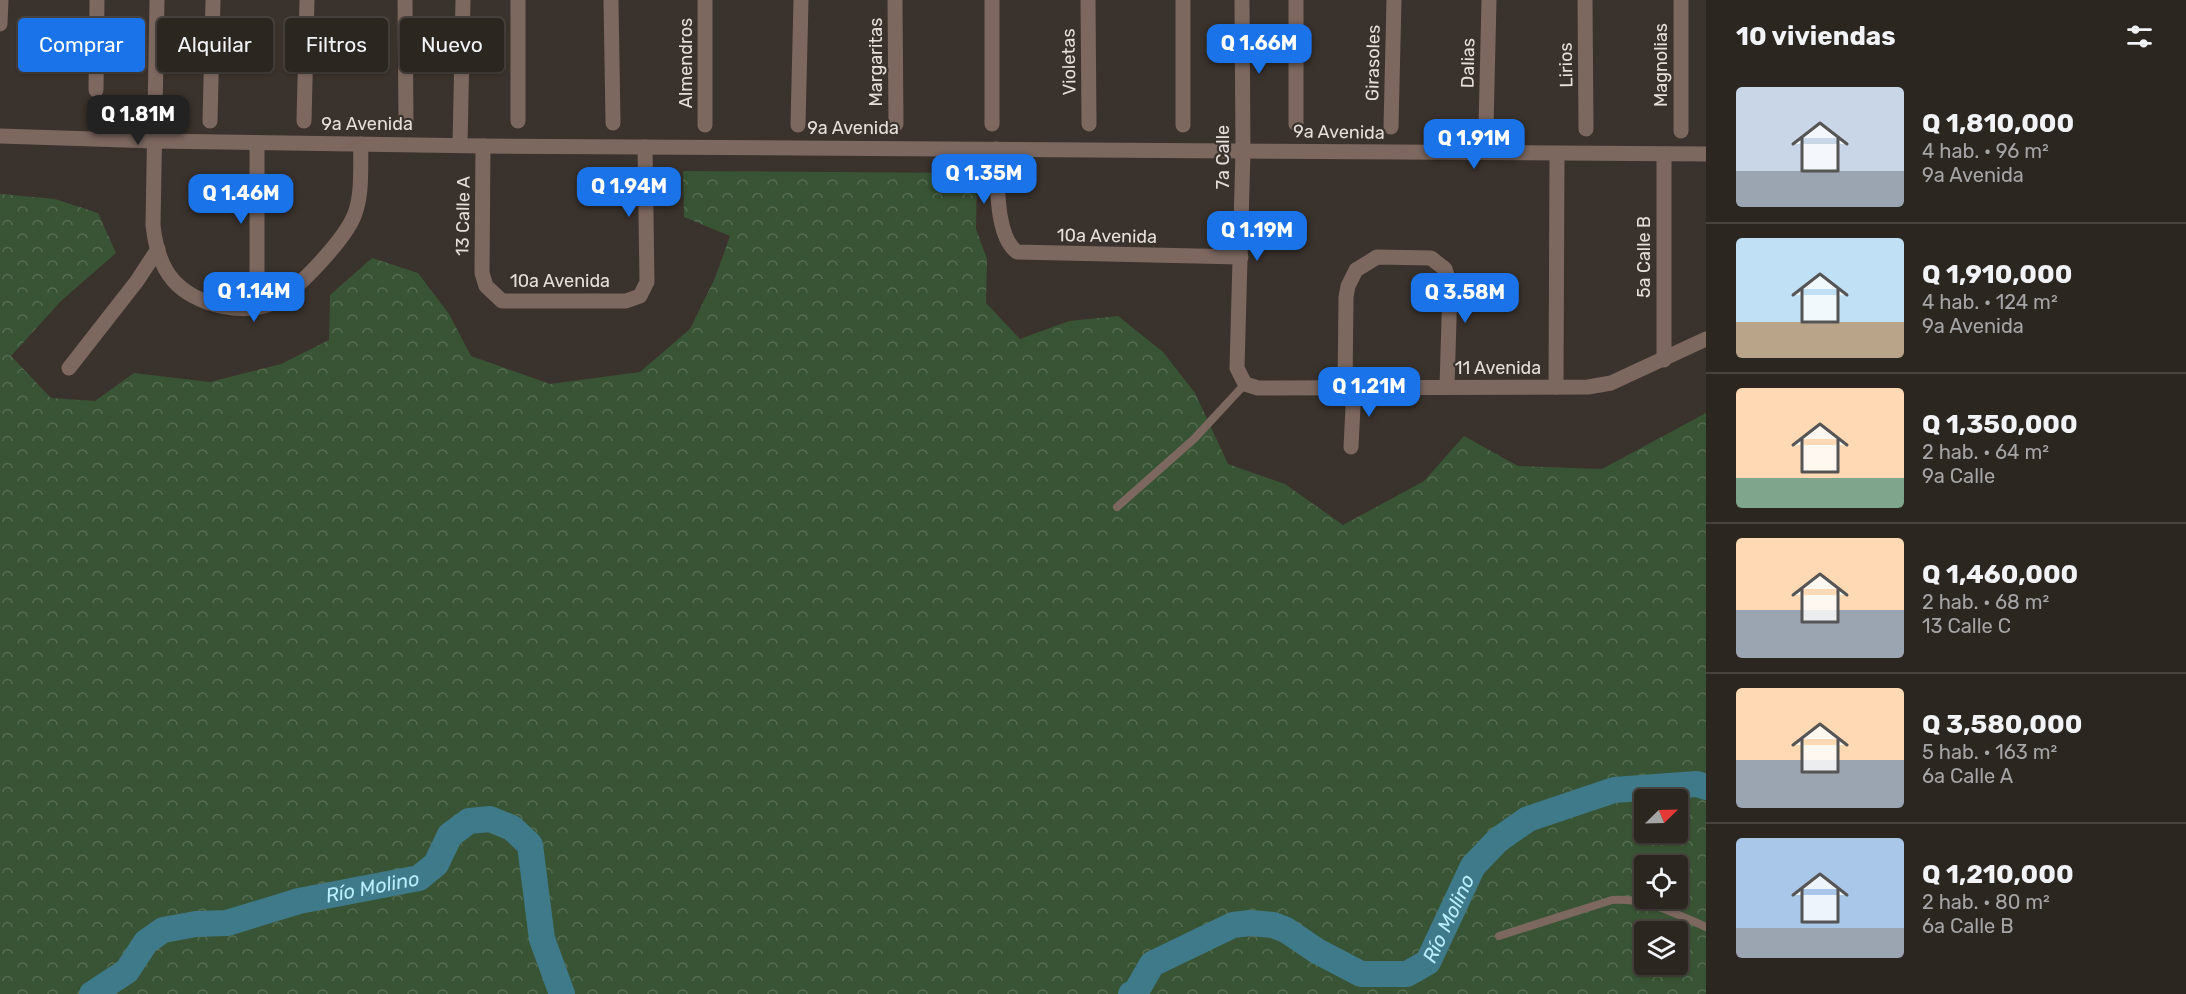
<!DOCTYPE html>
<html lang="es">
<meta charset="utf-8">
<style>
:root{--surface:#2c2621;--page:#38322e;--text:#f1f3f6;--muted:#a6a5a5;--line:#48433f;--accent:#1a73e8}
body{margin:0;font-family:Rubik,sans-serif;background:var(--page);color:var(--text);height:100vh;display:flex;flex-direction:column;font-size:22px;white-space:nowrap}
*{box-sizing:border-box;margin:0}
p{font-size:20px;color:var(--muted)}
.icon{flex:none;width:33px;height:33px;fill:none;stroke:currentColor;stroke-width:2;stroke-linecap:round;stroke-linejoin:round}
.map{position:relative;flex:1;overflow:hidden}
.drawer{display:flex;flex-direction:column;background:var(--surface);width:480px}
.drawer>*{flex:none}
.top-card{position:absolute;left:18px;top:18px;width:570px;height:54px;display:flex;gap:12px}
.needle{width:39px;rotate:67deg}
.fabs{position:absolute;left:1634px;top:789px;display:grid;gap:12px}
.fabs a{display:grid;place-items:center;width:54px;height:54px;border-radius:6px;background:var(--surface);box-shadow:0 2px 4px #0004,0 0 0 2px var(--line);font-size:30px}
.price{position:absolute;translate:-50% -51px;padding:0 14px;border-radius:12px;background:var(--accent);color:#fff;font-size:20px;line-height:39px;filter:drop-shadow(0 2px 3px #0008)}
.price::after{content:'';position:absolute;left:50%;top:36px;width:18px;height:14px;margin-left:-9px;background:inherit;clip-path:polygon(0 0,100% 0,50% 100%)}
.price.active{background:#222;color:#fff}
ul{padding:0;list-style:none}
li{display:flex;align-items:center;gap:18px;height:150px;padding:0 30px}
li+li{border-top:2px solid var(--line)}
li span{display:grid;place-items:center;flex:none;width:168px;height:120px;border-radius:6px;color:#555}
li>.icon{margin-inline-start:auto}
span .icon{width:72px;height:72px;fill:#fffc;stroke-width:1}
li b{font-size:26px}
h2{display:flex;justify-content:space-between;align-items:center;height:72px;padding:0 30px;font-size:26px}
.tag{padding:0 21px;border-radius:6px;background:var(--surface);box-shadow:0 2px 4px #0004,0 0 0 2px var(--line);font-size:21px;line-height:54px}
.tag.active{background:var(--accent);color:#fff}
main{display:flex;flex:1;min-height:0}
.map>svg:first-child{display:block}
</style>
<main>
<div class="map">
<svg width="1706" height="994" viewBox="0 0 1706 994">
<defs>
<pattern id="forest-crowns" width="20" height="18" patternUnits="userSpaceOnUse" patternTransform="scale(1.5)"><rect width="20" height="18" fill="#395434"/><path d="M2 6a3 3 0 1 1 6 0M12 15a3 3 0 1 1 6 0" fill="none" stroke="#566c51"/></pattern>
</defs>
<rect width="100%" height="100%" fill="#3a322c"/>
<!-- forest -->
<path fill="url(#forest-crowns)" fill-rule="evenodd" d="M 683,171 L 977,173 L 976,229 L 987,259 L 986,303 L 1020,339 L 1069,321 L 1118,316 L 1163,352 L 1195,393 L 1228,464 L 1285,484 L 1343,525 L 1424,481 L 1464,436 L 1518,466 L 1602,469 L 1706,413 L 1706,994 L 0,994 L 0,194 L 55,199 L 98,213 L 116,253 L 61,301 L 11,356 L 51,398 L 95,401 L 134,373 L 210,382 L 281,364 L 329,340 L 330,295 L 372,258 L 418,273 L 449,314 L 471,356 L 550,384 L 640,372 L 690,329 L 715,278 L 730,236 L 684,217 ZM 1644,800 L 1677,800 L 1677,832 L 1644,832 ZM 1644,866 L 1677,866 L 1677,898 L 1644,898 ZM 1644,932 L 1677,932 L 1677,964 L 1644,964 Z"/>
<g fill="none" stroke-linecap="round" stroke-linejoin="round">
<!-- river -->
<g stroke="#3f7a8a" stroke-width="26">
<path id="s1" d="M 92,994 L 127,971 L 146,942 L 163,930 L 196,924 L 227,923 L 299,901 L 419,878 L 436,864 L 450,835 L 469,821 L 490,819 L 512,828 L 530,845 L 542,939 L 562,994"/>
<path id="s2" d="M 1131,994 L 1136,992 L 1152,964 L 1233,925 L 1250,923 L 1273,925 L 1286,930 L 1317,951 L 1361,974 L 1407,974 L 1428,962 L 1473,866 L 1498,840 L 1528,819 L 1614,790 L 1697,784 L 1706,787"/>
</g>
<!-- service -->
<g stroke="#7d6860" stroke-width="8">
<path d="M 1117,507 L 1194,439 L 1245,384"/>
<path d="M 1499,936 L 1612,900 C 1647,898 1674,913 1706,927"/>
</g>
<!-- minor -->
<g stroke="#7d6860" stroke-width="15">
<path d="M 157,0 L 153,225 C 155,244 160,265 173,280 C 195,306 248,318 278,300 C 300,287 344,240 354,216 C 363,194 360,167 361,144"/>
<path d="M 405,0 L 406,121"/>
<path d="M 611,0 L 613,123"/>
<path d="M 895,0 L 896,124"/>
<path d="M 992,0 L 992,124"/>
<path d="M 1088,0 L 1089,124"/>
<path d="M 1242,0 L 1243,151 L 1237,368 L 1245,384 L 1258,388 L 1588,387 L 1611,383 L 1706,339"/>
<path d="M 1585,0 L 1586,129"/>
<path d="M 0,24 L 1,0"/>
<path d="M 96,90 L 97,0"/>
<path d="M 210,121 L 213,0"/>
<path d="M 304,121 L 307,0"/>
<path d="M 518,121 L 518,0"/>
<path d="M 1296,124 L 1296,0"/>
<path d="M 705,125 L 705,0"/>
<path d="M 798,125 L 801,0"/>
<path d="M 1183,125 L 1183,0"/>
<path d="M 1391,127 L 1394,0"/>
<path d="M 1486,127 L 1489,0"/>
<path d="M 1681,131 L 1681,0"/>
<path d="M 0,136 L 155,141 L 483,146 L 1706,154"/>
<path d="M 257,143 L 257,306"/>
<path d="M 460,145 L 463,0"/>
<path d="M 483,146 L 482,273 L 486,286 L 502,301 L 626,301 L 640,296 L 647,282 L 645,147"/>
<path d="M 996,149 C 998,176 994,235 1017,252 L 1241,257"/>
<path d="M 1664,154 L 1664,360"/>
<path d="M 69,368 L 137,281 L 158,249"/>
<path d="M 1345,387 L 1346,297 L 1348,286 L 1356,270 L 1377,257 L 1431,258 L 1445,269 L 1450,285 L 1447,387"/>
<path d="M 1556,387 L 1557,154"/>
<path d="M 1351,447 L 1354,387"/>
</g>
</g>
<g text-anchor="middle" stroke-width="4.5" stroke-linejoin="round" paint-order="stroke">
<!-- street labels -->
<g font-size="18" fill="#e4dfdb" stroke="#3a322c">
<text transform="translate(876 62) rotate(-90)" y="6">Margaritas</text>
<text transform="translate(1069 62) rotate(-91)" y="6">Violetas</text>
<text transform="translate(686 63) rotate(-90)" y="6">Almendros</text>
<text transform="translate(1373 63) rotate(-89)" y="6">Girasoles</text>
<text transform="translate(1468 63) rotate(-89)" y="6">Dalias</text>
<text transform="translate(1566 65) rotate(-91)" y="6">Lirios</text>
<text transform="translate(1661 65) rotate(-90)" y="6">Magnolias</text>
<text x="367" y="130">9a Avenida</text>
<text x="853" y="134">9a Avenida</text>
<text transform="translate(1339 132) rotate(1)" y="6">9a Avenida</text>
<text transform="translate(1223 157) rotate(-90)" y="6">7a Calle</text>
<text transform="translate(463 216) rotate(-89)" y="6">13 Calle A</text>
<text transform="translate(1107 236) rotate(1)" y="6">10a Avenida</text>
<text transform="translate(1644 257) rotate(-90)" y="6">5a Calle B</text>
<text x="560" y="287">10a Avenida</text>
<text x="1498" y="374">11 Avenida</text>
</g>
<!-- water labels -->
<g font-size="20" font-style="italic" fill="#b9eefd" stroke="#3a322c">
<text dy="7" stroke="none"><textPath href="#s1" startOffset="312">Río Molino</textPath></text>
<text dy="7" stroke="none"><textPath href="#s2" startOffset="387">Río Molino</textPath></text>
</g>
</g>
</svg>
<div class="fabs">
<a><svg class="needle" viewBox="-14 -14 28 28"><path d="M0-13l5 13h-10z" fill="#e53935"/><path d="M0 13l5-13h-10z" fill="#a6a5a5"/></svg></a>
<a><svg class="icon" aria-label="locate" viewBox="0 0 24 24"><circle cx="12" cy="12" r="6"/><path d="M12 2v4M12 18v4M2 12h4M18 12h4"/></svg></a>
<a><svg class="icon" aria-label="layers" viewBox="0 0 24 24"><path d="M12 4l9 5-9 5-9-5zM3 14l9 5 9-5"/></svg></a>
</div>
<b class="price" style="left:1259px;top:75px">Q 1.66M</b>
<b class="price active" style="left:138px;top:146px">Q 1.81M</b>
<b class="price" style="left:1474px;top:170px">Q 1.91M</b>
<b class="price" style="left:984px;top:205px">Q 1.35M</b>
<b class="price" style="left:629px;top:218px">Q 1.94M</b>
<b class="price" style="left:241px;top:225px">Q 1.46M</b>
<b class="price" style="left:1257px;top:262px">Q 1.19M</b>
<b class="price" style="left:254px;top:323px">Q 1.14M</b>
<b class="price" style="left:1465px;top:324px">Q 3.58M</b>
<b class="price" style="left:1369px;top:418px">Q 1.21M</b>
<div class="top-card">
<a class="tag active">Comprar</a>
<a class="tag">Alquilar</a>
<a class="tag">Filtros</a>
<a class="tag">Nuevo</a>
</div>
</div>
<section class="drawer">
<h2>10 viviendas<svg class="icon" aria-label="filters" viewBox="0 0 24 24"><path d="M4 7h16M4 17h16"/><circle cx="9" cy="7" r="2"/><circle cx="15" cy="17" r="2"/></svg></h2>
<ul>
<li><span style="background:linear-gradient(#c9d6e8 70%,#9aa5b1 0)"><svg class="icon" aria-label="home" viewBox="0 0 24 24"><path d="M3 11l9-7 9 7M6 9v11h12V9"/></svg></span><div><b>Q 1,810,000</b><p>4 hab. · 96 m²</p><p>9a Avenida</p></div></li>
<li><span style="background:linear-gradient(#bfe0f5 70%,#b9a48a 0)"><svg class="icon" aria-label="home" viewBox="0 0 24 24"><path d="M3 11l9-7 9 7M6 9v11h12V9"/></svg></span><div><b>Q 1,910,000</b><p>4 hab. · 124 m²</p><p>9a Avenida</p></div></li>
<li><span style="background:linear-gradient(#ffd9b3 75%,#7fa58c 0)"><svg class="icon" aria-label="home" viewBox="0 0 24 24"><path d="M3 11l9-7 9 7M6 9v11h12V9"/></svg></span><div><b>Q 1,350,000</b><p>2 hab. · 64 m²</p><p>9a Calle</p></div></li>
<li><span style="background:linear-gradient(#ffd9b3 60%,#9aa5b1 0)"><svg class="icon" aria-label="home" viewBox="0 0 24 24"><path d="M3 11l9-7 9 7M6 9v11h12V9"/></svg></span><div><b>Q 1,460,000</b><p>2 hab. · 68 m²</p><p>13 Calle C</p></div></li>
<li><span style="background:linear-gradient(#ffd9b3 60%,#9aa5b1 0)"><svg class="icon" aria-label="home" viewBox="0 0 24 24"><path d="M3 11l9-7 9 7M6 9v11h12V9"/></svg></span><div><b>Q 3,580,000</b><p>5 hab. · 163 m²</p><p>6a Calle A</p></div></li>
<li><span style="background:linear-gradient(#a9c7e8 75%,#9aa5b1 0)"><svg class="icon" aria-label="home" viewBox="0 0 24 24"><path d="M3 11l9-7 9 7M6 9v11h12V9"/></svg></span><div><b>Q 1,210,000</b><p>2 hab. · 80 m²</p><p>6a Calle B</p></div></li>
</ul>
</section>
</main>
